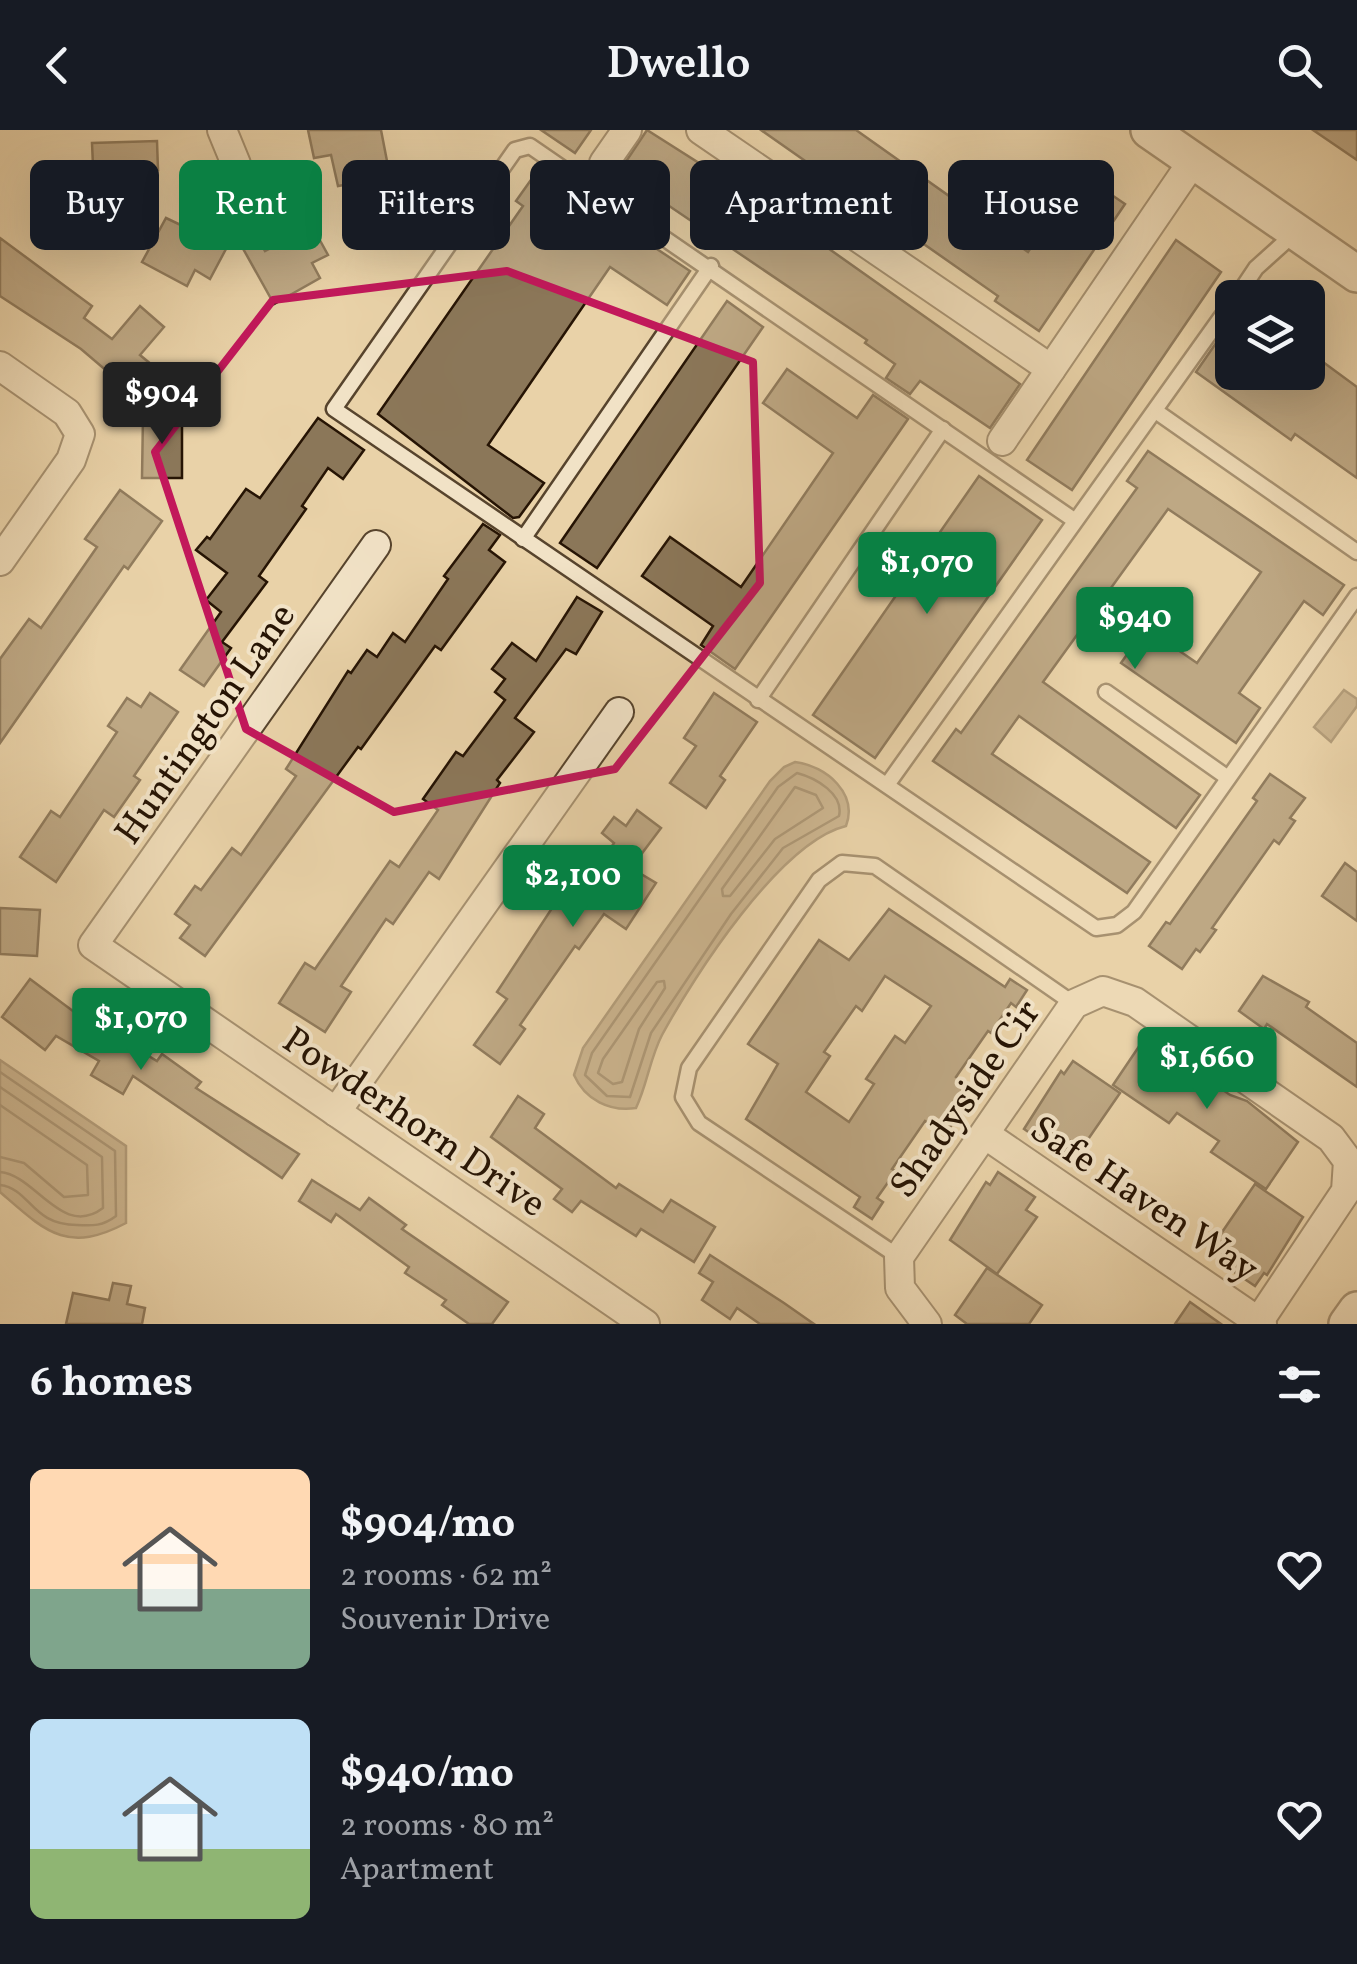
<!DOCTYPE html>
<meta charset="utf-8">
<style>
:root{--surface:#171b24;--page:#20242c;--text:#f1f3f6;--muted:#9ea1a6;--accent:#0b8043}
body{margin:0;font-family:Vollkorn,serif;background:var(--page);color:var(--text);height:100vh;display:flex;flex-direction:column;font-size:38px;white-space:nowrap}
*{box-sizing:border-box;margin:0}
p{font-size:32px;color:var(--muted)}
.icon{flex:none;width:55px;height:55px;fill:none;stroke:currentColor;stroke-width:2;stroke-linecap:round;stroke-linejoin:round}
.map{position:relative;height:1194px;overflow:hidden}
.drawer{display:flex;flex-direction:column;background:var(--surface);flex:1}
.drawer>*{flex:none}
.top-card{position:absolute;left:30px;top:30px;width:1298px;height:90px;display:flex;gap:20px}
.buttons{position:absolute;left:1215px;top:150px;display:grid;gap:20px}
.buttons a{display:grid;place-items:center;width:110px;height:110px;border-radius:15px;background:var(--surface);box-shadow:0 10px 40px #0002;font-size:50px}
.price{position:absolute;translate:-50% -85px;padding:0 22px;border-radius:10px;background:var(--accent);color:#fff;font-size:32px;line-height:65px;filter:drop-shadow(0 2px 5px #0008)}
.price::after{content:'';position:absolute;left:50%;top:60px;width:30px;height:22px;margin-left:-15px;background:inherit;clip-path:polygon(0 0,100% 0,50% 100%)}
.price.on{background:#222;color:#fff}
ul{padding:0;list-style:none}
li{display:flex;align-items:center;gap:30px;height:250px;padding:0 30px}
li span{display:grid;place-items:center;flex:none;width:280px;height:200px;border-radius:15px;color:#555}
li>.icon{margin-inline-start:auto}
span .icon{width:120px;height:120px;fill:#fffc;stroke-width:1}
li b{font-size:42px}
h2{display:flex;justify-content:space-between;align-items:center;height:120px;padding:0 30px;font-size:42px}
.pill{padding:0 35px;border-radius:15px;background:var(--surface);box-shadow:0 10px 40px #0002;font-size:35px;line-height:90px}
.pill.on{background:var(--accent);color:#fff}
header{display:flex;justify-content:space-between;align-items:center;height:130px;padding:0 30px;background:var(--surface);font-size:45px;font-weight:600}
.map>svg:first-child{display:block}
</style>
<header><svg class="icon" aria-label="back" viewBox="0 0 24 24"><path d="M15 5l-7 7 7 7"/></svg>Dwello<svg class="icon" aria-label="search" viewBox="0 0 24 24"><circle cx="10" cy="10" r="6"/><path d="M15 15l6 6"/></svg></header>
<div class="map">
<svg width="1357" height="1194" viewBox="0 0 1357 1194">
<rect width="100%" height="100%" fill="#e9d2a8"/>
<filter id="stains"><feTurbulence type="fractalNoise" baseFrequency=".002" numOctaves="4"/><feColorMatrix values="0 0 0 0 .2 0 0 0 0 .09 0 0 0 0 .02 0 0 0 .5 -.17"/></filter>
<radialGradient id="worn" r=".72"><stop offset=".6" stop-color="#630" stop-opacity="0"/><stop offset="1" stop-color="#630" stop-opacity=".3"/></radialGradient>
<!-- water -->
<g fill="#a79170" stroke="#735f45" stroke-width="2.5">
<path d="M 1344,560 L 1357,569 L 1357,576 L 1331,612 L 1314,597 Z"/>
<path d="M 795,632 C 827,636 858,664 846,696 C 780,712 694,846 662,905 C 650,928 647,955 636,978 C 610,982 585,970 574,945 L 583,918 L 770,651 L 784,637 Z"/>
<path d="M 0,930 L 126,1016 L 126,1093 C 66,1125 44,1100 0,1062 Z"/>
</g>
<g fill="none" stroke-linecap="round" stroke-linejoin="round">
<!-- shore -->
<g stroke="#66523a" stroke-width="2.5">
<path d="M 797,643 C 816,648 844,664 839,686 L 783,718 L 731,784 L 651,903 L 630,967 L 607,966 L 585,945 L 592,923 L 778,657 Z"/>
<path d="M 795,657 L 816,665 L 823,678 L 775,709 L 730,766 L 723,766 L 722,759 Z"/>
<path d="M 664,851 L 665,858 L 639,899 L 622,952 L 613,954 L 598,943 L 603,929 L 657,852 Z"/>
<path d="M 0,942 L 115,1021 L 116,1086 C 103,1096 93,1096 77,1095 C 31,1095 31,1059 0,1055"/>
<path d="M 0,957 L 102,1027 L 103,1078 C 62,1109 36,1045 0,1042"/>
<path d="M 0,975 L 87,1035 L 88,1065 L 64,1067 L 24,1033 L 0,1027"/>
</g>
</g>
<!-- building -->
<g fill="#8b7759" stroke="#261404" stroke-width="2.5" fill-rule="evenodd">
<path d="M 308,0 L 381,0 L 387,31 L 369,34 L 372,50 L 338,56 L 331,25 L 314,28 Z"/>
<path d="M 541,0 L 591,0 L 575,23 Z"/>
<path d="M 647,0 L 784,87 L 1020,254 L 990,298 L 920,251 L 910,264 L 886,248 L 895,234 L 865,213 L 867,210 L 619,42 Z"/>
<path d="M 761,0 L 856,0 L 1028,122 L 1081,44 L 1125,74 L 1039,201 L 995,171 L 998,166 Z"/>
<path d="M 1313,0 L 1357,0 L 1357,30 Z"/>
<path d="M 157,11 L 158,40 L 142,41 L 143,55 L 94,58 L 92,13 Z"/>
<path d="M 538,40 L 690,141 L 667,175 L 610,137 L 488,315 L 544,353 L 519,387 L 513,388 L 378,284 L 523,76 L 516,71 Z"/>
<path d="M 166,88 L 227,117 L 210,149 L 195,140 L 187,156 L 142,132 Z"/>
<path d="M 312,96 L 328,125 L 312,133 L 320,148 L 274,174 L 241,115 L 257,107 L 265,121 Z"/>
<path d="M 0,108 L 92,176 L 84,188 L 112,209 L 140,176 L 164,197 L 140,225 L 164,245 L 142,271 L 81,219 L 0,166 Z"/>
<path d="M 1176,110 L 1221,142 L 1072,360 L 1027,330 Z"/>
<path d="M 727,171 L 763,197 L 597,438 L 560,413 Z"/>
<path d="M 1232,190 L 1232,242 L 1308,242 L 1308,221 L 1357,257 L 1357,348 L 1295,304 L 1291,310 L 1196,242 Z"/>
<path d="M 787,239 L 857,288 L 873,265 L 908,289 L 735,539 L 701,515 L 713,496 L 642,446 L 670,407 L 741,457 L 833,323 L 763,273 Z"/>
<path d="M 143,286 L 182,286 L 182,348 L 142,348 Z"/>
<path d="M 318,288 L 364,320 L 343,349 L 328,338 L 302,376 L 306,379 L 259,446 L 267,452 L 222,512 L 231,518 L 204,556 L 180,540 L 221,482 L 206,470 L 227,443 L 196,420 L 207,407 L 210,409 L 246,359 L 260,368 Z"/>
<path d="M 1148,321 L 1344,455 L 1323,485 L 1304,471 L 1239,563 L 1260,578 L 1236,613 L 1121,533 L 1146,498 L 1197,533 L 1261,442 L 1168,379 L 1043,552 L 1200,665 L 1176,698 L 1019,586 L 992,624 L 1150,732 L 1127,763 L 933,631 L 956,599 L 961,603 L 1137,358 L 1127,351 Z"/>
<path d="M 979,346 L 1042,390 L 875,628 L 813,585 Z"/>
<path d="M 120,360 L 162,391 L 128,439 L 124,436 L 0,613 L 0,529 L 29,489 L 41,498 L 97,417 L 85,409 Z"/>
<path d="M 483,394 L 500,405 L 489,420 L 505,432 L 441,520 L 435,516 L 361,619 L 358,617 L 205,826 L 180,808 L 190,795 L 175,784 L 195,756 L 201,760 L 232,718 L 241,725 L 296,646 L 286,639 L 348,541 L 351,543 L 367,520 L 377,527 L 393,503 L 405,512 L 448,449 L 444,446 Z"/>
<path d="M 577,467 L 602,482 L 576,524 L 566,519 L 515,588 L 534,602 L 497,650 L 500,653 L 439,749 L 429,742 L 393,794 L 386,789 L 341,856 L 351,862 L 325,902 L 279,873 L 305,833 L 315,839 L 390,731 L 399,737 L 438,680 L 423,669 L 456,622 L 463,626 L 505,570 L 495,562 L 505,549 L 492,539 L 512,513 L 536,531 Z"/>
<path d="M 150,563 L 178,582 L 134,646 L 140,650 L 114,687 L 104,680 L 56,752 L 20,727 L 51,681 L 60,687 L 117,602 L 108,596 L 127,568 L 141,577 Z"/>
<path d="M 714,563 L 757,592 L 720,646 L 725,650 L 706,678 L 670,653 L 696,616 L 684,608 Z"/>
<path d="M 1270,644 L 1305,668 L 1290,688 L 1295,691 L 1279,714 L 1274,710 L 1212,798 L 1216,800 L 1200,822 L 1196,819 L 1182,839 L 1149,816 L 1166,792 L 1170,794 L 1257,671 L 1253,668 Z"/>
<path d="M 637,680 L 661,698 L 631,738 L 656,753 L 626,799 L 604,784 L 579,819 L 575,816 L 520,895 L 525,899 L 500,934 L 474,915 L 507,869 L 497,862 L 560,766 L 574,775 L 614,713 L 602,703 L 614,687 L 626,696 Z"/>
<path d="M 1345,733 L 1357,742 L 1357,791 L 1322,766 Z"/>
<path d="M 0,778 L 40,780 L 37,826 L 0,824 Z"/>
<path d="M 889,779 L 1005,857 L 1010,849 L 1027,860 L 1016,877 L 1011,873 L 991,903 L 988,901 L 956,947 L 969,956 L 965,962 L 971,966 L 949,999 L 942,994 L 938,1000 L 925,991 L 892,1039 L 896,1041 L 877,1068 L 883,1072 L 872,1089 L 854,1077 L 860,1067 L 746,989 L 778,934 L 748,914 L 819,810 L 849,830 ZM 885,846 L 931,876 L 905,913 L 895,906 L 866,949 L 874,954 L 849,992 L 806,962 L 830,926 L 824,922 L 856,876 L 862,881 Z"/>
<path d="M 1263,846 L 1309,872 L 1306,877 L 1357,913 L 1357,957 L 1267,894 L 1264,899 L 1239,881 Z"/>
<path d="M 30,849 L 97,899 L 99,896 L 157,931 L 162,924 L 201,952 L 196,958 L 299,1024 L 282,1048 L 133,946 L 123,964 L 91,945 L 99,931 L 56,906 L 45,920 L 2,887 Z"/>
<path d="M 1146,906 L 1230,965 L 1247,971 L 1298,1012 L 1266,1059 L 1211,1022 L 1219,1011 L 1177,983 L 1169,993 L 1113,955 Z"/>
<path d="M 1073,931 L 1120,963 L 1082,1018 L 1071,1011 L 1061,1025 L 1024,999 L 1061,941 L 1064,944 Z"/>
<path d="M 518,966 L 544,984 L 535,998 L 616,1058 L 619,1054 L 663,1082 L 671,1070 L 715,1097 L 694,1132 L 641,1099 L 636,1106 L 581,1071 L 572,1082 L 554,1069 L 562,1059 L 491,1007 Z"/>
<path d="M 998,1042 L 1035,1067 L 1026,1080 L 1037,1087 L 997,1144 L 950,1110 L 986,1052 L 990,1055 Z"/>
<path d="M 312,1050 L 360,1080 L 369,1068 L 406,1095 L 402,1099 L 508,1172 L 492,1194 L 469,1194 L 442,1175 L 446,1170 L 405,1143 L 409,1137 L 336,1084 L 331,1092 L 299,1071 Z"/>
<path d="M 1255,1054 L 1303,1087 L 1267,1145 L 1264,1143 L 1255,1156 L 1218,1131 L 1227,1118 L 1216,1111 Z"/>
<path d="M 710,1125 L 784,1173 L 814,1194 L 760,1194 L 737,1178 L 730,1189 L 702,1170 L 713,1152 L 699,1143 Z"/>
<path d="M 987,1138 L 1042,1175 L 1029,1194 L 967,1194 L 955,1185 Z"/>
<path d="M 113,1153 L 131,1156 L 127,1174 L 145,1178 L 142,1194 L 66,1194 L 73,1163 L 109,1170 Z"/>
<path d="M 1190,1172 L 1221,1194 L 1175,1194 Z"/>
</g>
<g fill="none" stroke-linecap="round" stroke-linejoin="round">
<!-- service casing -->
<g stroke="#57442d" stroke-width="19">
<g id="service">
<path d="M 1236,168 L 1256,138 L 1296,102"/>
<path d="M 1157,282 L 1357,422"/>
<path d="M 1074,390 L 530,16 L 515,20 L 334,279 L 1096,798 L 1117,795 L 1134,782 L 1357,466"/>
<path d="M 523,409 L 711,136"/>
<path d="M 1106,562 L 1228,648"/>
<path d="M 758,570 L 943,299"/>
<path d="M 887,655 L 1232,172"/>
<path d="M 899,1127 L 699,993 L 683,967 L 689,938 L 819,750 L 842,733 L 875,736 L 1074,874"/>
</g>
</g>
<!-- minor casing -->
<g stroke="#57442d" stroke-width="32">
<g id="minor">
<path d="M 222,0 L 236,34"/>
<path d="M 701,0 L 1051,239"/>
<path d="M 604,33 L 627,0"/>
<path d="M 0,236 L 67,283 L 80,304 L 71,330 L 0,431"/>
<path d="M 1002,311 L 1193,31"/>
<path d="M 376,415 L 93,815 L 645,1194"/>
<path d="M 336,982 L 619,582"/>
<path d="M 986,1005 L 1262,1194"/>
<path d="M 927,1194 L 900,1158 L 899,1127 L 1074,874 L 1103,861 L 1135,872 L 1331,1008 L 1348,1031 L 1346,1061 L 1257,1194"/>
</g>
</g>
<!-- tertiary casing -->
<g stroke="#57442d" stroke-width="40">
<g id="tertiary">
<path d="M 1149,0 L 1357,144"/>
<path d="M 1347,1194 L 1357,1180"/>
</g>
</g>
<!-- service -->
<use href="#service" stroke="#f1e2c6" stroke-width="14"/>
<!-- minor -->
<use href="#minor" stroke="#f1e2c6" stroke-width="28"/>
<!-- tertiary -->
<use href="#tertiary" stroke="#f1e2c6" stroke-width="35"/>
</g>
<!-- marked area -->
<path d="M0 0H1357V1194H0ZM 507,141 L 753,232 L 760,453 L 615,639 L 394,682 L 246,599 L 155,322 L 273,170 Z" fill="#e9d2a8" fill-opacity=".55" fill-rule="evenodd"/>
<path fill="none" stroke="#c2185b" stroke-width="8" stroke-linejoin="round" d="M 507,141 L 753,232 L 760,453 L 615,639 L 394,682 L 246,599 L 155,322 L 273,170 Z"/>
<g text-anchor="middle" stroke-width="8" stroke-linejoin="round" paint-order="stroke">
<!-- street labels -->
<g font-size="38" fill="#261404" stroke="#f1e2c6">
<text transform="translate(204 593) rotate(-55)" y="13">Huntington Lane</text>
<text transform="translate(964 968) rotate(-55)" y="13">Shadyside Cir</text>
<text transform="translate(415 991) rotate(34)" y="13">Powderhorn Drive</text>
<text transform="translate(1145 1068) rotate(34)" y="13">Safe Haven Way</text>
</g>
</g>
<rect width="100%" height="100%" filter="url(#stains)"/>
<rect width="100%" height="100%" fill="url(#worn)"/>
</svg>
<div class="buttons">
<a><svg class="icon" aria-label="layers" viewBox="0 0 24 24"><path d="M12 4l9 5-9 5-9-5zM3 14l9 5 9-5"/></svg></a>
</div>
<b class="price on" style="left:162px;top:317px">$904</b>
<b class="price" style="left:927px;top:487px">$1,070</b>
<b class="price" style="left:1135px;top:542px">$940</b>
<b class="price" style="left:573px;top:800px">$2,100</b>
<b class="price" style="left:141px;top:943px">$1,070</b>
<b class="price" style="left:1207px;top:982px">$1,660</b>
<div class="top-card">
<a class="pill">Buy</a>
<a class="pill on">Rent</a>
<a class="pill">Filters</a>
<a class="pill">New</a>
<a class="pill">Apartment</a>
<a class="pill">House</a>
</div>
</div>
<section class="drawer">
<h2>6 homes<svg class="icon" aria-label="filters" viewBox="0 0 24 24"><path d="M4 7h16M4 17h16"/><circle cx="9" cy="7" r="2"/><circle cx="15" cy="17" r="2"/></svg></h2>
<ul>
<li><span style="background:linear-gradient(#ffd9b3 60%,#7fa58c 0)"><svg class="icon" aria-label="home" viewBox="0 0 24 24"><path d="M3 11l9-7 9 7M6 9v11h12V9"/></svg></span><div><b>$904/mo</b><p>2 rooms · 62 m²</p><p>Souvenir Drive</p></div><svg class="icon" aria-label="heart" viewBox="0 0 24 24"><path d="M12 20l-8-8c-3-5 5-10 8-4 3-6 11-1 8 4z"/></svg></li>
<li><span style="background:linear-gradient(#bfe0f5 65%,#8fb573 0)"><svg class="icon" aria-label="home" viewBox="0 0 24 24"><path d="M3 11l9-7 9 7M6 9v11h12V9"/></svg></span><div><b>$940/mo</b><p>2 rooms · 80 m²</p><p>Apartment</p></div><svg class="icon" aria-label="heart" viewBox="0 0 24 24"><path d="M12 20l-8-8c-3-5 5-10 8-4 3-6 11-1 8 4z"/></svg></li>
</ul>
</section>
